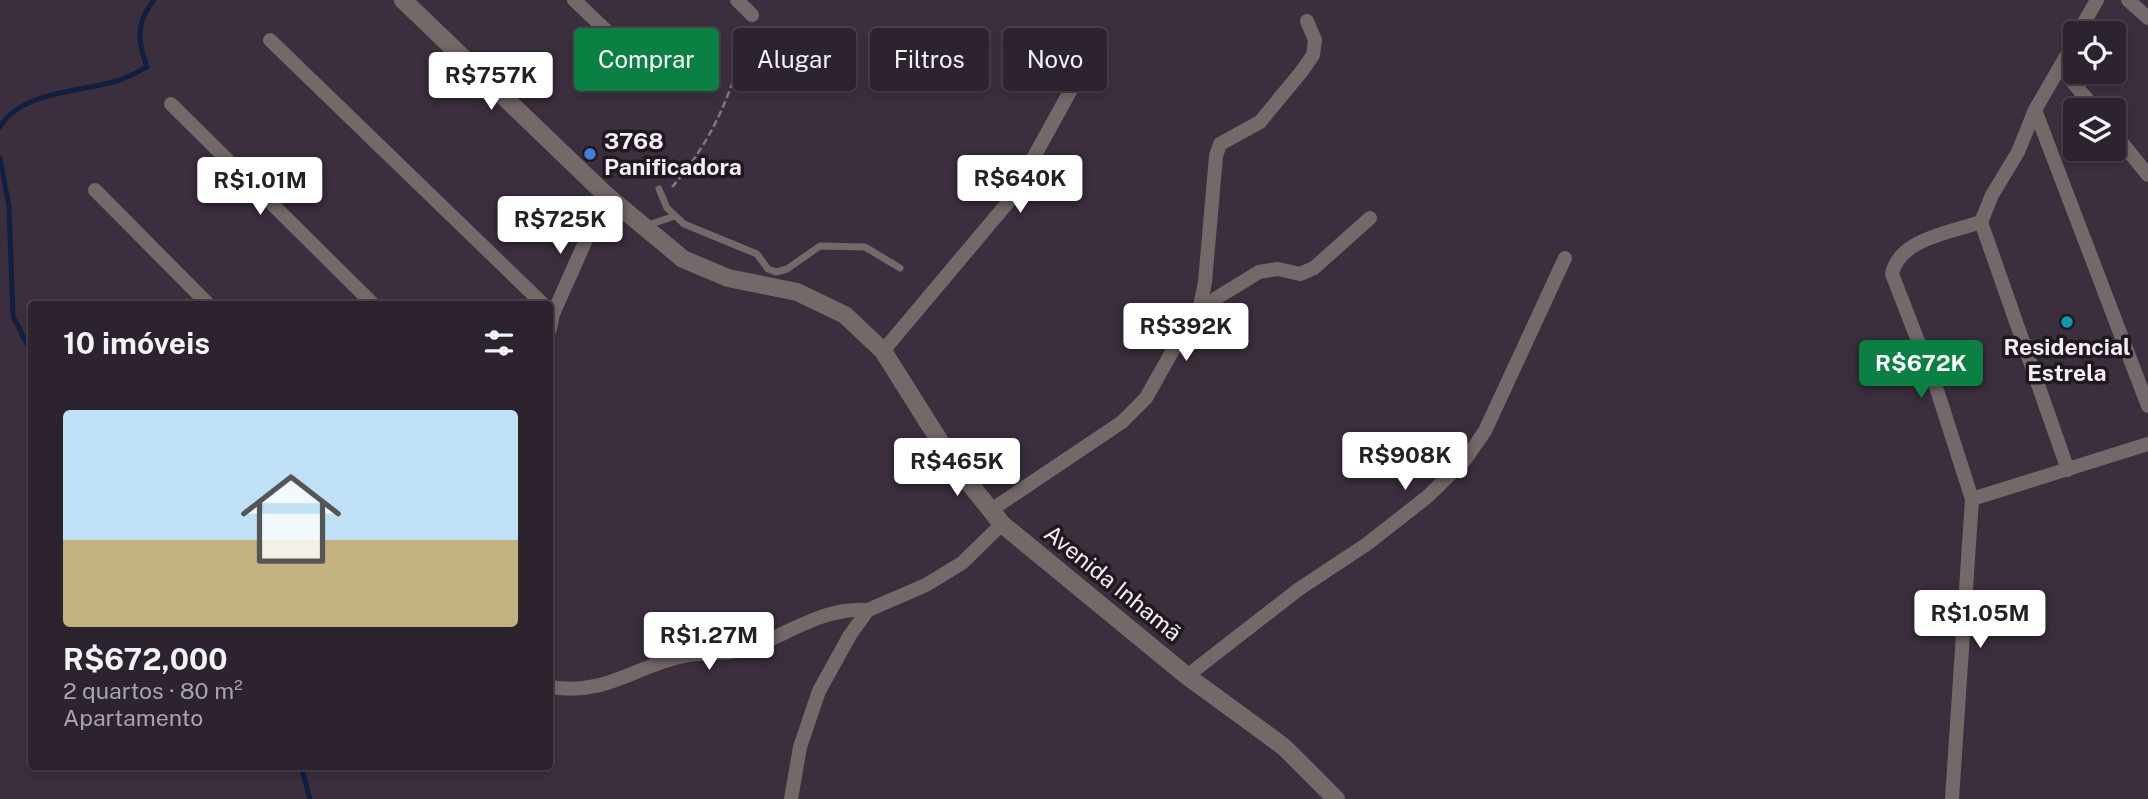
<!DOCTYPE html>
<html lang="pt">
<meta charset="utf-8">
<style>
:root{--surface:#2c232e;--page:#342b36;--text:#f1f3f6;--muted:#a6a4aa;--line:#48404a;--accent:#0b8043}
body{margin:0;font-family:"Public Sans",sans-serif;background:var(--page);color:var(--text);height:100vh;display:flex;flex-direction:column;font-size:26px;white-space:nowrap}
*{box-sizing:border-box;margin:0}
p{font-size:23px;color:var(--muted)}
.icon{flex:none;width:38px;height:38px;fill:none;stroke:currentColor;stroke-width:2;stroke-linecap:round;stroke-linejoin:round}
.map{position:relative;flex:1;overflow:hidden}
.side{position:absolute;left:28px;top:301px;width:525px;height:469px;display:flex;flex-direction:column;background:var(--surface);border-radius:7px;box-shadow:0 4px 10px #0003,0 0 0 2px var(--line)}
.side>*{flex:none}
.guide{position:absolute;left:574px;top:28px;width:665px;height:63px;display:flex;gap:14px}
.fabs{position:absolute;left:2063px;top:21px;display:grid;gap:14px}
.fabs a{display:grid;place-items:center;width:63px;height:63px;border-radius:7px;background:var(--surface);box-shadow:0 4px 10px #0003,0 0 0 2px var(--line);font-size:35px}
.price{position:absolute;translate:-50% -60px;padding:0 16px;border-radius:7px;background:#fff;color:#222;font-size:23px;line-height:46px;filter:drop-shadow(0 2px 4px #0008)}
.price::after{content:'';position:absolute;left:50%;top:42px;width:21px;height:16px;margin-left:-10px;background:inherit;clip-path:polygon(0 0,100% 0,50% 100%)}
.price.selected{background:var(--accent);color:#fff}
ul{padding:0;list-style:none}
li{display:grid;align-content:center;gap:14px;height:371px;padding:0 35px}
li span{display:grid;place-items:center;height:217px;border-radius:7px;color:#555}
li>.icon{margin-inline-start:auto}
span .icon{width:126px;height:126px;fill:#fffc;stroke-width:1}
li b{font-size:30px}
h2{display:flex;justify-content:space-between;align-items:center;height:84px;padding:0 35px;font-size:30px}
.pill{padding:0 24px;border-radius:7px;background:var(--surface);box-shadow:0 4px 10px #0003,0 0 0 2px var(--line);font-size:24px;line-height:63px}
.pill.selected{background:var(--accent);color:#fff}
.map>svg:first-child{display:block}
</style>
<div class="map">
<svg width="2148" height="799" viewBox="0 0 2148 799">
<rect width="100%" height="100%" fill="#3b2f3d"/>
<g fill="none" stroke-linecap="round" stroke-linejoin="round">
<!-- stream -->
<g stroke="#111f40" stroke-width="5">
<path d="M 0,127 C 21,91 81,92 117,81 C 127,78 137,72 147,67 C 138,42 135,23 154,0"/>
<path d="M 0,158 L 9,207 L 13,316 L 32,354"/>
<path d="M 301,766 L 310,799"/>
</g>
<!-- path -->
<path stroke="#7f7581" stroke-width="2.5" stroke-dasharray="7 3.5" stroke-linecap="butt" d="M 672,187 C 709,146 740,83 744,27"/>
<!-- service -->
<g stroke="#736969" stroke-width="7">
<path d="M 659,189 L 667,208 L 684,224 L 757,254 L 768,269 L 776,272 L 787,269 L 820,246 L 865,247 L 900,268"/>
<path d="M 645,226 L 675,216"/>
</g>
<!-- minor -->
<g stroke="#736969" stroke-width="14">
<path d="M 574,0 L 651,73"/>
<path d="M 737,0 L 752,15"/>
<path d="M 2128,0 L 2148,18"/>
<path d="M 2078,33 L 2097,0"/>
<path d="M 270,40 L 543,304"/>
<path d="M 2061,68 L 2096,110"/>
<path d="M 171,104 L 373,304"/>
<path d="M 2035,110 L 2148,406"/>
<path d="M 2114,133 L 2148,175"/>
<path d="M 95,190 L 208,304"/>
<path d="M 1981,222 L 2068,470"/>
<path d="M 1199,311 L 1205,282 L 1216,156 L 1220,144 L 1260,122 L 1302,71 L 1313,55 L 1315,40 L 1307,21"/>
<path d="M 550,329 L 553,314 L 606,195"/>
<path d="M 883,351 L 1010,200 L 1099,39"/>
<path d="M 1972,499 L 2148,444"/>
<path d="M 991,510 L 1122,422 L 1146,398 L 1191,318 L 1210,302 L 1259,272 L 1278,269 L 1300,274 L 1314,268 L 1370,218"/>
<path d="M 1187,676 L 1299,589 L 1367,544 L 1427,497 L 1464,461 L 1485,431 L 1565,258"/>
<path d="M 550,687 C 608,696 634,666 684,656 C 707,651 729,656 752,647 C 792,632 824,607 868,610"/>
<path d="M 791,799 L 800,747 L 819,691 L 850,635 L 868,610 L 926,585 L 962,563 L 1002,524"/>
<path d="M 1952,799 L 1972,499 L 1937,390 L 1892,274 C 1899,239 1951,232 1981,222 L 1992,195 L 2018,152 L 2035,110 L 2076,39"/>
</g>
<!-- tertiary -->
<path stroke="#736969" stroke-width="18" d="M 403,0 L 606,195 L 683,259 L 728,278 L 797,292 L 845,315 L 883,351 L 956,467 L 1002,524 L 1187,676 L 1284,747 L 1336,799"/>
</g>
<!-- markers -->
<circle fill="#3f7fe0" stroke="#1f191f" stroke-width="2.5" cx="590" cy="154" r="7"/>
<circle fill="#0f9aa8" stroke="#1f191f" stroke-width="2.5" cx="2067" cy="322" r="7"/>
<g text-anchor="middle" stroke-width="7" stroke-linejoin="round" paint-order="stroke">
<!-- poi labels -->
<g font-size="23" font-weight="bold" fill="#f6eef7" stroke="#1f191f" text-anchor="start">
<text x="604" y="149">3768<tspan x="604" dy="26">Panificadora</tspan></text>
<text x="2067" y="355" text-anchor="middle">Residencial<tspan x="2067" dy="26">Estrela</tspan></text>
</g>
<!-- street labels -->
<g font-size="23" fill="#f6eef7" stroke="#1f191f">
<text transform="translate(1113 583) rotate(39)" y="8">Avenida Inhamã</text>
</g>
</g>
</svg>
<div class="fabs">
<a><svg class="icon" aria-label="locate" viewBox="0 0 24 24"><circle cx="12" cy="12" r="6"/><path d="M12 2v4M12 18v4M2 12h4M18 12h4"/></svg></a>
<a><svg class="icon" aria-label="layers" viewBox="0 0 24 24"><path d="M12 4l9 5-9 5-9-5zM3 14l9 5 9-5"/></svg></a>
</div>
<b class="price" style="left:491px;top:112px">R$757K</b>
<b class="price" style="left:1020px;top:215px">R$640K</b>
<b class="price" style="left:260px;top:217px">R$1.01M</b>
<b class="price" style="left:560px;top:256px">R$725K</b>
<b class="price" style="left:1186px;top:363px">R$392K</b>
<b class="price selected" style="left:1921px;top:400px">R$672K</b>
<b class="price" style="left:1405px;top:492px">R$908K</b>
<b class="price" style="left:957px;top:498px">R$465K</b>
<b class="price" style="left:1980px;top:650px">R$1.05M</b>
<b class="price" style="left:709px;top:672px">R$1.27M</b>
<div class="guide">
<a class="pill selected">Comprar</a>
<a class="pill">Alugar</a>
<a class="pill">Filtros</a>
<a class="pill">Novo</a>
</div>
<section class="side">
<h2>10 imóveis<svg class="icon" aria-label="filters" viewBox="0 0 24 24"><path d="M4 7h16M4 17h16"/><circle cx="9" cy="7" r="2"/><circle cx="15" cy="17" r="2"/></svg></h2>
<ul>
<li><span style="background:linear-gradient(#bfe0f5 60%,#c2b280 0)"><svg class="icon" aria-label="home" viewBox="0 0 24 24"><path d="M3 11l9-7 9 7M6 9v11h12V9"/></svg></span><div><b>R$672,000</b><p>2 quartos · 80 m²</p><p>Apartamento</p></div></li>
</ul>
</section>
</div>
